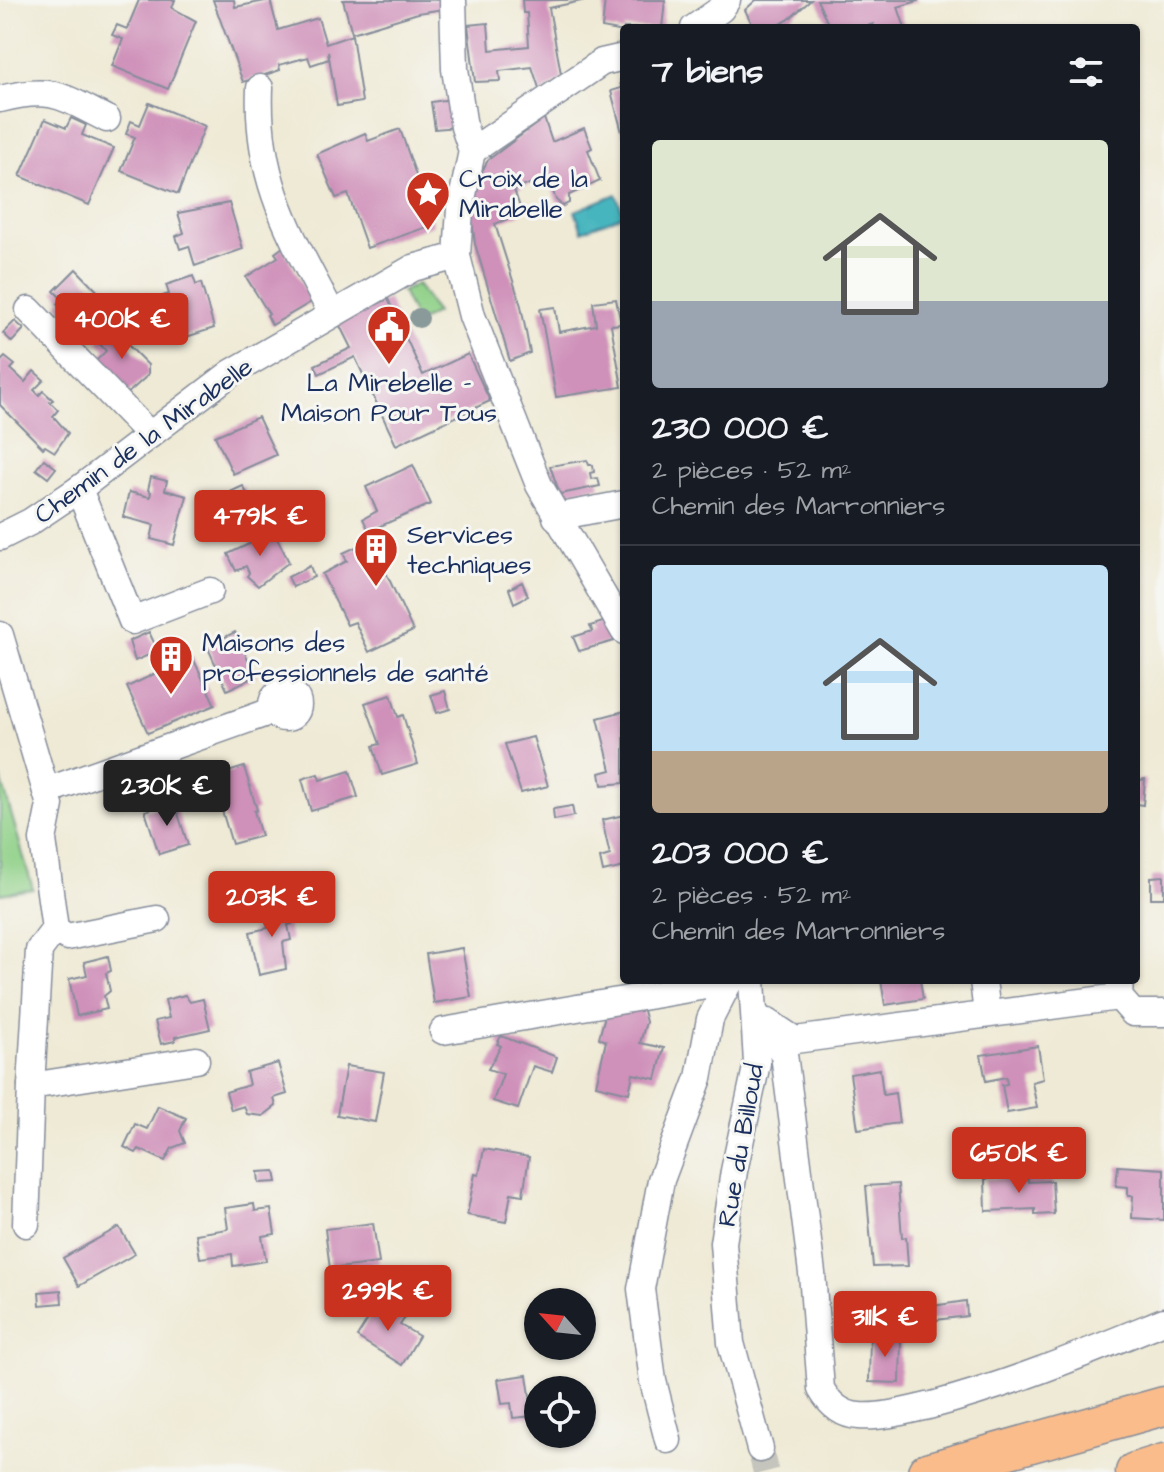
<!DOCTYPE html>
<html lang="fr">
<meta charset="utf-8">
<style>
:root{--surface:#171b24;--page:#242831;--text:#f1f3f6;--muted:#9ea1a6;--line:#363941;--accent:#c8321e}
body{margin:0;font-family:"Architects Daughter",sans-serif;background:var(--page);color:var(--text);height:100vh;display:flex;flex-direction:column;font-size:30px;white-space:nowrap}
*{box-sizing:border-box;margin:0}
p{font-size:26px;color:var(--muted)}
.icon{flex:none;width:44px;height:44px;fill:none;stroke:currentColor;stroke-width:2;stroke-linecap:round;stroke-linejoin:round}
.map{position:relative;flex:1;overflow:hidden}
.drawer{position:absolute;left:620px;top:24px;width:520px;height:960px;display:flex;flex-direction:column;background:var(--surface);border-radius:8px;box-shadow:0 2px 6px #0004}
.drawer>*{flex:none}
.needle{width:52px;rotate:297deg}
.controls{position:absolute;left:524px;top:1288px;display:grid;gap:16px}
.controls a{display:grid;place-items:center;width:72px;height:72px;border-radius:50%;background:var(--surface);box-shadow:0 2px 6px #0004;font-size:40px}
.price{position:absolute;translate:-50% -68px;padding:0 18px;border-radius:8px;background:var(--accent);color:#fff;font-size:26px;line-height:52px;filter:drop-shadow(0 2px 4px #0008)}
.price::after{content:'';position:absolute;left:50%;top:48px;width:24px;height:18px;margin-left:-12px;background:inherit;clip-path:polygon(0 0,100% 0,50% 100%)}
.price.selected{background:#222;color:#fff}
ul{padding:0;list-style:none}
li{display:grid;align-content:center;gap:16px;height:424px;padding:0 32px}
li+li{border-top:2px solid var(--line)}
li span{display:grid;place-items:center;height:248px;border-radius:8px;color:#555}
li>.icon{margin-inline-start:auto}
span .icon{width:144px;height:144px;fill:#fffc;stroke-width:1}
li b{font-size:34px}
h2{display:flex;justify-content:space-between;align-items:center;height:96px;padding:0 32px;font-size:34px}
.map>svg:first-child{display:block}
</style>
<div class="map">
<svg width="1164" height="1472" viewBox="0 0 1164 1472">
<rect width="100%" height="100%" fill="#f6f6f2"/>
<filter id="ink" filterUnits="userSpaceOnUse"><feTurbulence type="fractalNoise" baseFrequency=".0125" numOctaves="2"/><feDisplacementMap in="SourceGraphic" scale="16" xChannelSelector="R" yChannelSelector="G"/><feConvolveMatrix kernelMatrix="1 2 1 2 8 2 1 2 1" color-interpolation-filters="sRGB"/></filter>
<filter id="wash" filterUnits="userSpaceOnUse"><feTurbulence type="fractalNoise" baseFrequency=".006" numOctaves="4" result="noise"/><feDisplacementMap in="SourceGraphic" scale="32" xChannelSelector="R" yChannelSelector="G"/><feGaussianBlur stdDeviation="1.8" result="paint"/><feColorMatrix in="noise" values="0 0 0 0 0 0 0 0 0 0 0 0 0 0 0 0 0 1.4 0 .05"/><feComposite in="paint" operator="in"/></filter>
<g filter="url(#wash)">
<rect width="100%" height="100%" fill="#efead5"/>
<!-- green -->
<g fill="#8fd087" stroke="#558072" stroke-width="2">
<path d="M 417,284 L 436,313 L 417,323 L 402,292 Z"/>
<path d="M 0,775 L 33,889 L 0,894 Z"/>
</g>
<!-- water -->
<path fill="#46b5be" stroke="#30728e" stroke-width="2" d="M 616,194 L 624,215 L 582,231 L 575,211 Z"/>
<g id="blocks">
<!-- building -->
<g fill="#cf90b9">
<path d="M 139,0 L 175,0 L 172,8 L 196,21 L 168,89 L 112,66 L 123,39 L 112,35 L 117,25 L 127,29 Z"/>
<path d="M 213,0 L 234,0 L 235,7 L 270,0 L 278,30 L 318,18 L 326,44 L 352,35 L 362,102 L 337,106 L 328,51 L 329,59 L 311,65 L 308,57 L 279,65 L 280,70 L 243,82 Z"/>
<path d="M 343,0 L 442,0 L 444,9 L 418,13 L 352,33 Z"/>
<path d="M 522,0 L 586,0 L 549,8 L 562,79 L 541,94 L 532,67 L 499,71 L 500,81 L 475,82 L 468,25 L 488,23 L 490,50 L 529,46 L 527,13 L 523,13 Z"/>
<path d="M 605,0 L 665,0 L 662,28 L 624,28 L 624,32 L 602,28 Z"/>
<path d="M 756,0 L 811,0 L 788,20 L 773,28 L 754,28 L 745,10 Z"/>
<path d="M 817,0 L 917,0 L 918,1 L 898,7 L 905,28 L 874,28 L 873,24 L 862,28 L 830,28 Z"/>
<path d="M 624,78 L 624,136 L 623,136 L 611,91 L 621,88 L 620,80 Z"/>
<path d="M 452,99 L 456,127 L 435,129 L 431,102 Z"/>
<path d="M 149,103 L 205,126 L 178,194 L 121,171 L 135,137 L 126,134 L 131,121 L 140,125 Z"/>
<path d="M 71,118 L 86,125 L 82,135 L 114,148 L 89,205 L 20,176 L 45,119 L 66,128 Z"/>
<path d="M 544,118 L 552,142 L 584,128 L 592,148 L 588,150 L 600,181 L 569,195 L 569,203 L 563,206 L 556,200 L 548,177 L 514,190 L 522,213 L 495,224 L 521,306 L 530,353 L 510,361 L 475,244 L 471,214 L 479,177 L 488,160 Z"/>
<path d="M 400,129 L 433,225 L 367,248 L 348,194 L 336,198 L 317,154 L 365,133 L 368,141 Z"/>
<path d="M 229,203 L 243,249 L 195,266 L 189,246 L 180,249 L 176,236 L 184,233 L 178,213 Z"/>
<path d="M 283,247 L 311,302 L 272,325 L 267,315 L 269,314 L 246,277 L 278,257 L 275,253 Z"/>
<path d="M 76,269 L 106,300 L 100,305 L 110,315 L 88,336 L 57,304 L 62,299 L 54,291 Z"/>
<path d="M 193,276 L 196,285 L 201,283 L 214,328 L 177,340 L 163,296 L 169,294 L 166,285 Z"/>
<path d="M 388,299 L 423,375 L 468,354 L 490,401 L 396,445 L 355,357 L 319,374 L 315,365 L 351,348 L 338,322 Z"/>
<path d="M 616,299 L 621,324 L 611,325 L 622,387 L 556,397 L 540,309 L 555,307 L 559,332 L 596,325 L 593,302 Z"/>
<path d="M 15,321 L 24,329 L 12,342 L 3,333 Z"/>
<path d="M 116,325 L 125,335 L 121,338 L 148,365 L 148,375 L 127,394 L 96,361 L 106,351 L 98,342 Z"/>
<path d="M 5,357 L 15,365 L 11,369 L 25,382 L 34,371 L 44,380 L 34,390 L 39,395 L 43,391 L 53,400 L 50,402 L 58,410 L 53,416 L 68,433 L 55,452 L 45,446 L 43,448 L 0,405 L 0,362 Z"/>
<path d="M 258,417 L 276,455 L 233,474 L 215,436 Z"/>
<path d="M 44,459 L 56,468 L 48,478 L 36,469 Z"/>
<path d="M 587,460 L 589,465 L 593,465 L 594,472 L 590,473 L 591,479 L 598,478 L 600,486 L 560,494 L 550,466 Z"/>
<path d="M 413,465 L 431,504 L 369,531 L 363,519 L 377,511 L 366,487 Z"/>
<path d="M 151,477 L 167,481 L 165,490 L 187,496 L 174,545 L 151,539 L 154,525 L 123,517 L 129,492 L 150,497 L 151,492 L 148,490 Z"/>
<path d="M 243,486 L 249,497 L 232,505 L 223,495 Z"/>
<path d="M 274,532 L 289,562 L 258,586 L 247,576 L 249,573 L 246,566 L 236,571 L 228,554 Z"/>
<path d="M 371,540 L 413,631 L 369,652 L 355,622 L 347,625 L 322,574 L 347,561 L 343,553 Z"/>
<path d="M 310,566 L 314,577 L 293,587 L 288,577 Z"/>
<path d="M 522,582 L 528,596 L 514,603 L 509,589 Z"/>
<path d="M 606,621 L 614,641 L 579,651 L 573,637 L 593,631 L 590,626 Z"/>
<path d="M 149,632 L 158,651 L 135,661 L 129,641 Z"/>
<path d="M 235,632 L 256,676 L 227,690 L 207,646 Z"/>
<path d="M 192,656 L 215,705 L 148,733 L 127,687 Z"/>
<path d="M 445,691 L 450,709 L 437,713 L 431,695 Z"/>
<path d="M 391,695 L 398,717 L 403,715 L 418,764 L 382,775 L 373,746 L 380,744 L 365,703 Z"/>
<path d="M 624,711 L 624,783 L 602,785 L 600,773 L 611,770 L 598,718 Z"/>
<path d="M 533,737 L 548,786 L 521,793 L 505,744 Z"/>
<path d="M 244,767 L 257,810 L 254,811 L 261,836 L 232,844 L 212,777 Z"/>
<path d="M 350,771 L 358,797 L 311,811 L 302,779 L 318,774 L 320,780 Z"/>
<path d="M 1145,779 L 1143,805 L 1136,804 L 1136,781 Z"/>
<path d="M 174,801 L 188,845 L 159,854 L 145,811 Z"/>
<path d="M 572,806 L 574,816 L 554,820 L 553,809 Z"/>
<path d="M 624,815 L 624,867 L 603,872 L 600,858 L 610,855 L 602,820 Z"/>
<path d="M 1164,876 L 1164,898 L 1151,898 L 1151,877 Z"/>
<path d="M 287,902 L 292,924 L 288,925 L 291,940 L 283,942 L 286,969 L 259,975 L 250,932 L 268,928 L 263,907 Z"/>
<path d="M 462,948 L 471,997 L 434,1003 L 426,954 Z"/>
<path d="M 108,956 L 111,971 L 106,973 L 110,991 L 104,996 L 107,1009 L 77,1016 L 69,979 L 87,975 L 84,962 Z"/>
<path d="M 881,980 L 920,980 L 923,999 L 885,1005 Z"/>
<path d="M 185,995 L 190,1002 L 203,999 L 210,1029 L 175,1037 L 175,1041 L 161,1044 L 155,1021 L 169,1018 L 165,1000 Z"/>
<path d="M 641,1003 L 646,1022 L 640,1043 L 664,1048 L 656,1079 L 633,1074 L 629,1093 L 596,1085 L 606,1041 L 599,1038 L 607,1008 Z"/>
<path d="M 501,1036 L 557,1057 L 552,1072 L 533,1066 L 518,1109 L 493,1101 L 503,1074 L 488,1069 L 501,1046 L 497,1044 Z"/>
<path d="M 1038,1046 L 1043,1079 L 1032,1082 L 1037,1108 L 1007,1113 L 1002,1085 L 1007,1084 L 1006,1077 L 986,1081 L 981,1055 Z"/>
<path d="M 278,1063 L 287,1094 L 274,1098 L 276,1106 L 263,1116 L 247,1114 L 244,1106 L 231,1110 L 226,1092 L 249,1085 L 246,1072 Z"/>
<path d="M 346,1066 L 384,1072 L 375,1122 L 337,1115 Z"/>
<path d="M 880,1069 L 883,1095 L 895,1093 L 899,1123 L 858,1129 L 850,1074 Z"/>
<path d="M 158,1106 L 186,1118 L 180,1131 L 185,1143 L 172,1148 L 165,1161 L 139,1149 L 136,1153 L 124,1147 L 135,1124 L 147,1129 Z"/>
<path d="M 484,1149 L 529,1157 L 523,1195 L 511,1193 L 506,1222 L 467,1215 L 475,1174 L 479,1175 Z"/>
<path d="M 1118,1166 L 1164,1169 L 1164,1220 L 1132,1218 L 1133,1196 L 1128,1196 L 1128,1187 L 1116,1186 Z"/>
<path d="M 275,1171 L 277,1182 L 259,1183 L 258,1172 Z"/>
<path d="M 1027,1176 L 1028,1182 L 1052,1181 L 1054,1214 L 1035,1215 L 1035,1209 L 986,1211 L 985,1179 Z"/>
<path d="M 898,1184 L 902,1238 L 906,1237 L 908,1266 L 873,1267 L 866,1186 Z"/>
<path d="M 254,1204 L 255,1211 L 271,1209 L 275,1234 L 262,1236 L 266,1261 L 233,1266 L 232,1254 L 200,1258 L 196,1234 L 228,1229 L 225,1208 Z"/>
<path d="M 373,1223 L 379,1263 L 330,1269 L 325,1229 Z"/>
<path d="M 119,1227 L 135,1254 L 79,1286 L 63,1258 Z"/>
<path d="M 61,1290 L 62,1303 L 40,1305 L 39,1292 Z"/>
<path d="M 380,1300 L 406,1316 L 400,1325 L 419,1336 L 402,1365 L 357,1337 Z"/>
<path d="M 966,1301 L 967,1316 L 919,1322 L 919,1308 Z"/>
<path d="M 870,1336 L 901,1336 L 900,1383 L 869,1382 Z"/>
<path d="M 527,1375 L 533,1416 L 513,1418 L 511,1403 L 502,1404 L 498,1379 Z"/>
</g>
</g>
</g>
<g filter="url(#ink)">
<use href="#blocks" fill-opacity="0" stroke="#858c9a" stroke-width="2"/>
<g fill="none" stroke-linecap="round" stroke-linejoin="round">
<!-- minor-tunnel -->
<path stroke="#c5c5bd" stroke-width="26" stroke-dasharray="26 13" stroke-linecap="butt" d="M 760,1449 L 766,1472"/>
<!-- minor casing -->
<g stroke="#858c9a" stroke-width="29">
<g id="minor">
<path d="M 453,0 L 455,69 L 464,127 L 472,151 L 460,209 L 457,256 L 472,316 L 539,485 L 624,631"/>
<path d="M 694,28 L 721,9 L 727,0"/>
<path d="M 260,88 C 256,181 291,235 332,314"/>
<path d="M 0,99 C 53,86 61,96 107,119"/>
<path d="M 472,151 L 602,62 L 624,57"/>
<path d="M 29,310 L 150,435"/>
<path d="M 79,489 L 132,621 L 210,591"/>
<path d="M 556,517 L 624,504"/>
<path d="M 0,537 L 30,522 L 79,489 L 231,373 L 413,268 L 457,256"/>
<path d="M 0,635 L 50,805 L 43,840 L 55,929 L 39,950 L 31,1086 L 26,1224"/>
<circle cx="285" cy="705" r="13"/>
<path d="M 46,791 L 272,711"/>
<path d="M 55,929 L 67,937 L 157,919"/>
<path d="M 752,980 L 757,1063 L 734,1171 L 723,1243 L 731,1343 L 760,1449"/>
<path d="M 983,980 L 987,1014"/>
<path d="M 1119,997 L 1133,1013 L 1164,1013"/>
<path d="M 755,1013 L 784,1054 L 812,1273 L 821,1389 C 829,1403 841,1415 859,1416 C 882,1418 910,1410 932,1405 C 1012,1384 1088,1352 1164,1321"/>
<path d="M 768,1022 L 795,1040 L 1119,997 L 1120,980"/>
<path d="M 443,1031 L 729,982"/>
<path d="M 31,1086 L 196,1060"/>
<path d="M 668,1440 L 653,1381 L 641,1289 L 661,1180 L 699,1078 L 710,1019 L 730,980"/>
</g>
</g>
<!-- highway casing -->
<g stroke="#858c9a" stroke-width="41">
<g id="highway">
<path d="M 927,1472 L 1164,1406"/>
<path d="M 1135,1472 L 1164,1463"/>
</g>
</g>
<!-- minor -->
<use href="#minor" stroke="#fff" stroke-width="26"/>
<!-- highway -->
<use href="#highway" stroke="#fabc8b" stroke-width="38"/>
</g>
<!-- trees -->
<circle fill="#8a9999" cx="419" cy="318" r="10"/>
</g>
<!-- icons -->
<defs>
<g id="sight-pin" transform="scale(2.3)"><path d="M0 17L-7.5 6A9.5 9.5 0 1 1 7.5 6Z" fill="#c8321e" stroke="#f6f6f2"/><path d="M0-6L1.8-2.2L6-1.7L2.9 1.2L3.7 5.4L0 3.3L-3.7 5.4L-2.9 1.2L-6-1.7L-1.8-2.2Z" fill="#fff"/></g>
<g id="civic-pin" transform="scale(2.3)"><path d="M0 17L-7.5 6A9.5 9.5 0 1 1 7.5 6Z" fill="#c8321e" stroke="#f6f6f2"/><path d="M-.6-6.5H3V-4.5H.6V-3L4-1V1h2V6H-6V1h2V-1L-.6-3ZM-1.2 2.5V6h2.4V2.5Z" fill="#fff"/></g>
<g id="building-pin" transform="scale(2.3)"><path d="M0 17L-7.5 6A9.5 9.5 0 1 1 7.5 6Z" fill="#c8321e" stroke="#f6f6f2"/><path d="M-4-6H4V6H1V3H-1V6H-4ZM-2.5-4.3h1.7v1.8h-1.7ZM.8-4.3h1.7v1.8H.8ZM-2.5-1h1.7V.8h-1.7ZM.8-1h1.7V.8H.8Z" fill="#fff"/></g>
</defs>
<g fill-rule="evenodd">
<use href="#sight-pin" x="428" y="193"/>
<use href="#civic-pin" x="389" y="327"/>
<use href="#building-pin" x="376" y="549"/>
<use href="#building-pin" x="171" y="657"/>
</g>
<g text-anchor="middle" stroke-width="6" stroke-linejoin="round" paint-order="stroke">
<!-- poi labels -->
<g font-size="26" fill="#1b2f5e" stroke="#f6f6f2" text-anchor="start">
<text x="459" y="187">Croix de la<tspan x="459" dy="30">Mirabelle</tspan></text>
<text x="389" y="391" text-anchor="middle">La Mirebelle -<tspan x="389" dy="30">Maison Pour Tous</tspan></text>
<text x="407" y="543">Services<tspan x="407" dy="30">techniques</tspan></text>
<text x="202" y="651">Maisons des<tspan x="202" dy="30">professionnels de santé</tspan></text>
</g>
<!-- street labels -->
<g font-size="26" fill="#1b2f5e" stroke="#f6f6f2">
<text transform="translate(143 440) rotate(-36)" y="9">Chemin de la Mirabelle</text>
<text transform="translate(740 1145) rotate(-80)" y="9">Rue du Billoud</text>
</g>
</g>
</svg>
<div class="controls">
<a><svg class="needle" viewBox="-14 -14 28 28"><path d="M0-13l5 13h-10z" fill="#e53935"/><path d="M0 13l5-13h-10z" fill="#9ea1a6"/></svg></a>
<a><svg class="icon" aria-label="locate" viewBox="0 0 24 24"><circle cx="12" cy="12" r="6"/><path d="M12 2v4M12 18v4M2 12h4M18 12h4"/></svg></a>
</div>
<b class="price" style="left:122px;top:361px">400K €</b>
<b class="price" style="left:260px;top:558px">479K €</b>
<b class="price selected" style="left:167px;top:828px">230K €</b>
<b class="price" style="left:272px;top:939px">203K €</b>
<b class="price" style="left:1019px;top:1195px">650K €</b>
<b class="price" style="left:388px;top:1333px">299K €</b>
<b class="price" style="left:885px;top:1359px">311K €</b>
<section class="drawer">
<h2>7 biens<svg class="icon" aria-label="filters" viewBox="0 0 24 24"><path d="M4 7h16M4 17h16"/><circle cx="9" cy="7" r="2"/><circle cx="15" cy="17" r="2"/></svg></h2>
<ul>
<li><span style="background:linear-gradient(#dfe7d0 65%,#9aa5b1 0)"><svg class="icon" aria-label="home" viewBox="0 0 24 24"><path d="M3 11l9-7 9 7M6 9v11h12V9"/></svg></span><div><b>230 000 €</b><p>2 pièces · 52 m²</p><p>Chemin des Marronniers</p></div></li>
<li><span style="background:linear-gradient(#bfe0f5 75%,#b9a48a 0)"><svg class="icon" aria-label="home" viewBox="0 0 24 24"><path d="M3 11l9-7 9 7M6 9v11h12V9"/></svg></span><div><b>203 000 €</b><p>2 pièces · 52 m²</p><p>Chemin des Marronniers</p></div></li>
</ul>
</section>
</div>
